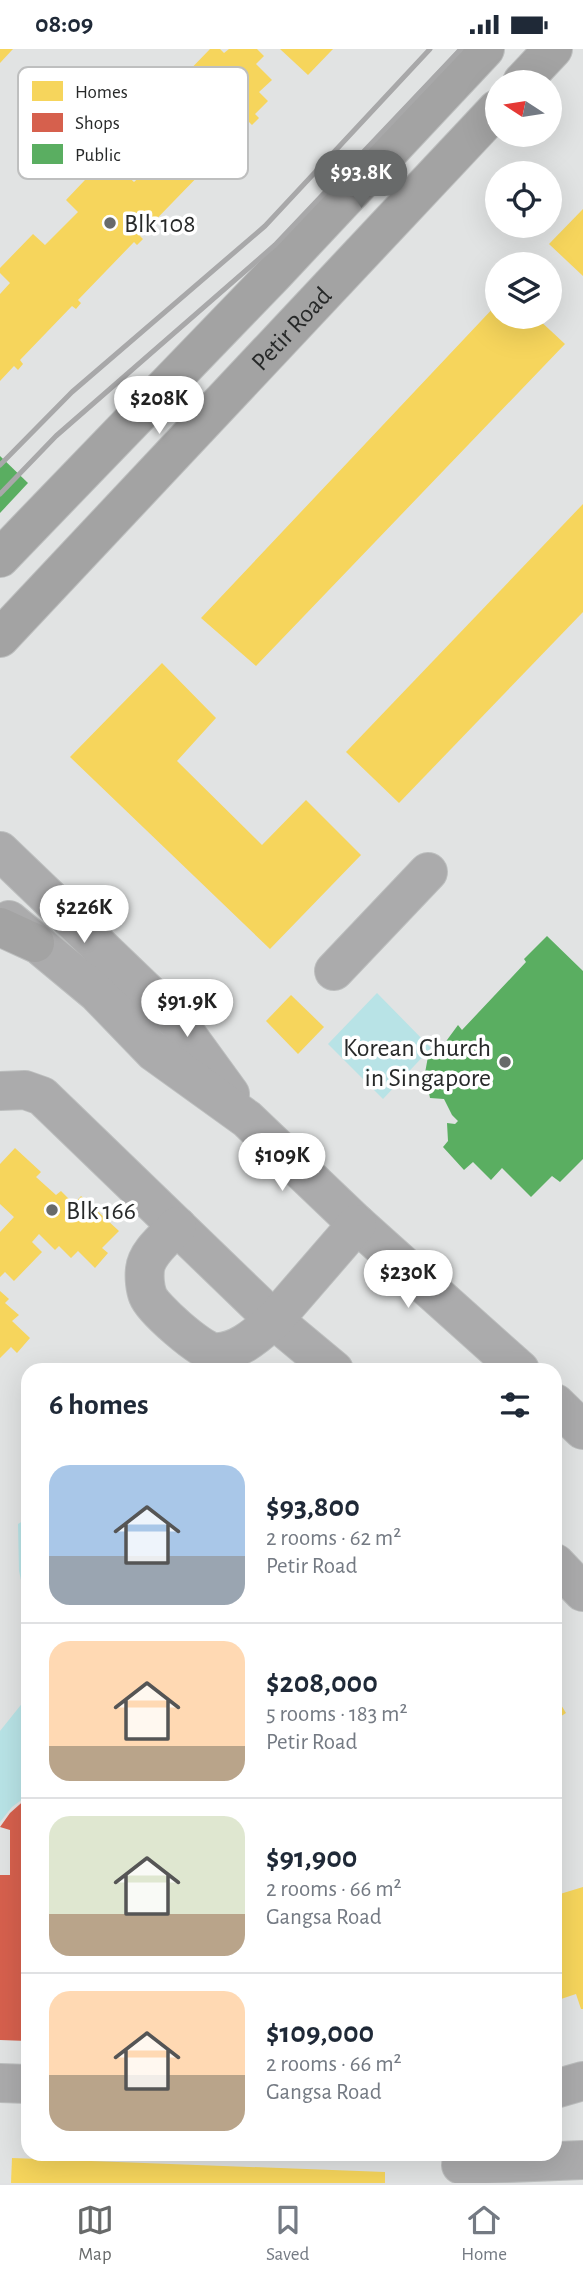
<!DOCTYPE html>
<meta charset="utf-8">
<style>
:root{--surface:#fff;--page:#f6f6f7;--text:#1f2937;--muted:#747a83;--line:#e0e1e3;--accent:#686a6a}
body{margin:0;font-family:"Alegreya Sans",sans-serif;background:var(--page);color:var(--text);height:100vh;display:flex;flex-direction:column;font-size:26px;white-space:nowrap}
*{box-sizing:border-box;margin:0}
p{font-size:23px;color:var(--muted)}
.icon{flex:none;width:38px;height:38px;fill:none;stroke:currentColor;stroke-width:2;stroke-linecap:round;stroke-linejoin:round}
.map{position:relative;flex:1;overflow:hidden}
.details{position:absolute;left:21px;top:1314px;width:541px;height:798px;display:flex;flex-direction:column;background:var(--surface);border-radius:21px;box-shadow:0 7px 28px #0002}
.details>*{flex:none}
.needle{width:46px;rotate:282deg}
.buttons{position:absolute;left:485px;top:21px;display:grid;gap:14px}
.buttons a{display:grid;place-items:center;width:77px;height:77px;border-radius:50%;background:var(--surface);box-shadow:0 7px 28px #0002;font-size:35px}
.price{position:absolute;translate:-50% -60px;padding:0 16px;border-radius:24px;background:#fff;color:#222;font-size:23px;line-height:46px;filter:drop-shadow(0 2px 4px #0008)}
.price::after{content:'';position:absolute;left:50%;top:42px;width:21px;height:16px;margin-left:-10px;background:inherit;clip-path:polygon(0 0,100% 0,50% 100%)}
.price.current{background:var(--accent);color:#fff}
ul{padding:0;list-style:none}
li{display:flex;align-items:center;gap:21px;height:175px;padding:0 28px}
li+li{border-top:2px solid var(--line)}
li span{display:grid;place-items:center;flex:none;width:196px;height:140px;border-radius:21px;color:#555}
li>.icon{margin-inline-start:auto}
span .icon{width:84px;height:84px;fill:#fffc;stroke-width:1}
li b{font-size:30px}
h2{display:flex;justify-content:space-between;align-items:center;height:84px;padding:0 28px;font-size:30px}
.status{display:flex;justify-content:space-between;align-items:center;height:49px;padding:0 35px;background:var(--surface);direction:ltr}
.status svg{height:19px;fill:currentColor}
.tabs{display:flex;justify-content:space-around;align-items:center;height:98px;border-top:2px solid var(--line);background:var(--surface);font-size:19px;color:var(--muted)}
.tabs a{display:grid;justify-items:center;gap:4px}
.tabs .current{color:var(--accent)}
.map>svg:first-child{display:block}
</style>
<div class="status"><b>08:09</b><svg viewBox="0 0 49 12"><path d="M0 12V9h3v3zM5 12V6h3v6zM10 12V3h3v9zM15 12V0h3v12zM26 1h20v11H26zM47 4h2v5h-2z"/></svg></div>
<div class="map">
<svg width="583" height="2134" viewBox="0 0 583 2134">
<rect width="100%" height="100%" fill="#e1e3e3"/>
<!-- green -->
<g fill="#b8e3e6">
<path d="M 377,944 L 431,999 L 383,1050 L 328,995 Z"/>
<path d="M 28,1469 L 28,1563 L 19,1522 L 18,1475 Z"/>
<path d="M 28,1647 L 28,1746 L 12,1758 L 0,1773 L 0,1682 Z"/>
</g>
<!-- homes -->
<g fill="#f6d55c">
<path d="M 0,0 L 13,0 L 0,14 Z"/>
<path d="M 210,0 L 220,0 L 224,4 L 229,0 L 257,0 L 264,7 L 256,15 L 272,31 L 259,43 L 268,52 L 255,65 L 259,69 L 252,76 L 249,73 L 211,113 L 214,115 L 208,122 L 206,119 L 140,187 L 143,190 L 137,196 L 134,193 L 78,251 L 81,254 L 76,260 L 72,257 L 20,311 L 23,315 L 18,321 L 14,317 L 0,332 L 0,245 L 10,234 L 0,224 L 0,219 L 33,185 L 45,196 L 78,163 L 66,151 L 102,113 L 113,125 L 119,119 L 134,133 L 145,123 L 129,108 L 146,92 L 134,80 L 170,41 L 182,53 L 192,43 L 180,31 Z"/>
<path d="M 280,0 L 333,0 L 308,26 Z"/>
<path d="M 583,160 L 583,227 L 549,195 Z"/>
<path d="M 497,255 L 497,268 L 536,268 L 565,295 L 256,617 L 201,569 Z"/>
<path d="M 583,455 L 583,563 L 399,754 L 346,703 Z"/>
<path d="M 162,614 L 216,669 L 177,712 L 262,796 L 306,751 L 361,806 L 270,900 L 70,708 Z"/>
<path d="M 291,946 L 324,978 L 298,1005 L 266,972 Z"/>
<path d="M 15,1099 L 41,1123 L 36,1128 L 56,1146 L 61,1142 L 74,1155 L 81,1147 L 119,1182 L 102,1199 L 108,1204 L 95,1219 L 78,1202 L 71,1209 L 59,1197 L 55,1201 L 39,1185 L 32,1193 L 42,1203 L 14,1232 L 5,1223 L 0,1228 L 0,1183 L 14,1168 L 0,1155 L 0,1115 Z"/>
<path d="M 0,1242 L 9,1250 L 5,1254 L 19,1266 L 12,1272 L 30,1289 L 17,1304 L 11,1298 L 0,1309 Z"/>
<path d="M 555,1646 L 566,1664 L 555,1671 Z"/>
<path d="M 558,1837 L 560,1845 L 583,1838 L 583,1960 L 581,1960 L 576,1945 L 555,1952 L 555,1838 Z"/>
<path d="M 12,2109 L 385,2123 L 385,2134 L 11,2134 Z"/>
</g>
<!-- shops -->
<path fill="#d6604d" d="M 28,1748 L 28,1992 L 0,1991 L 0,1826 L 10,1826 L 10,1781 L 0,1778 L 10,1764 Z"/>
<!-- public -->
<g fill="#5aae61">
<path d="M 0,407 L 28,434 L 0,464 Z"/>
<path d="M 547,887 L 583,922 L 583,1110 L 560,1133 L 552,1127 L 531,1148 L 502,1119 L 491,1131 L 473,1113 L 464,1121 L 443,1098 L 448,1092 L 447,1074 L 455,1075 L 458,1072 L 452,1066 L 444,1050 L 430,1049 L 425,1024 L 429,1002 L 443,1001 L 447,991 L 458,976 L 462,981 L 526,913 L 524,910 Z"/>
</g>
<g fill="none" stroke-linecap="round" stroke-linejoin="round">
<!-- minor casing -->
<g stroke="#bcbebe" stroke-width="40">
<g id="minor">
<path d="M 0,802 L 177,972 L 230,1045"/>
<path d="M 9,871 L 97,944 L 154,1003 L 247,1070 L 357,1175 L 520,1321"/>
<path d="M 334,922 L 428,823"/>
<path d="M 0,1042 L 25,1041 L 42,1047 L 274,1271 L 334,1321"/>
<path d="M 177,1177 C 166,1189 147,1203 145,1220 C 144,1228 145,1240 148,1247 C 153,1260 200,1301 213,1303 C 237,1305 258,1285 274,1271 L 357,1175"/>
<path d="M 555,1354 L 583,1381"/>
<path d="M 555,1514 L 583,1543"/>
<path d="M 0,2034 L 28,2035"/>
<path d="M 555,2040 L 583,2032"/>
<path d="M 461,2116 L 583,2111"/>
</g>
</g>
<!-- major casing -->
<g stroke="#bcbebe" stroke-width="40">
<g id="major">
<path d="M 522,33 L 553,0"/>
<path d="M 0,509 L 275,224 L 485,0"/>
<path id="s1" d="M 0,589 L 497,60"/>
<path d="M 0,878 L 35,894"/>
</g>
</g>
<!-- minor -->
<use href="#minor" stroke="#ababac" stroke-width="38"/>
<!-- major -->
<use href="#major" stroke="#a3a3a3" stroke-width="38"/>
<!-- rail -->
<g stroke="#a8a8a9" stroke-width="5">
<path d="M 0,416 L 72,343 L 265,177 L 430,0"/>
<path d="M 0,445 L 56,387 L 275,196 L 461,0"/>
</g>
</g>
<!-- markers -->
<g fill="#686a6a" stroke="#fff" stroke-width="2.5">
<circle cx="110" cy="174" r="7"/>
<circle cx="505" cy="1013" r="7"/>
<circle cx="52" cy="1161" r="7"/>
</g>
<g text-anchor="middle" stroke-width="7" stroke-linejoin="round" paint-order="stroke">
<!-- poi labels -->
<g font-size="26" fill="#272929" stroke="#fff" text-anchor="start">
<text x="124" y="183">Blk 108</text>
<text x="491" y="1007" text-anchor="end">Korean Church<tspan x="491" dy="30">in Singapore</tspan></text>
<text x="66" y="1170">Blk 166</text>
</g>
<!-- street labels -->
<g font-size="26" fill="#272929" stroke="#fff">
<text dy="9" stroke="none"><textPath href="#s1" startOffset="425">Petir Road</textPath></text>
</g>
</g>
<!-- legend -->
<rect x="18" y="18" width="230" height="112" rx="10" fill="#fff" stroke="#bebfbf" stroke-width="2"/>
<rect x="32" y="32" width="31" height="20" fill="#f6d55c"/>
<rect x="32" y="64" width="31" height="19" fill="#d6604d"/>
<rect x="32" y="95" width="31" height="20" fill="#5aae61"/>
<g font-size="19" fill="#272929">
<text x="75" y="49">Homes</text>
<text x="75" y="80">Shops</text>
<text x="75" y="112">Public</text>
</g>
</svg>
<div class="buttons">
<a><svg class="needle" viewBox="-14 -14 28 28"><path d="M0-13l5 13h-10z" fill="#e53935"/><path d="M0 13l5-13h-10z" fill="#747a83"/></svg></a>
<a><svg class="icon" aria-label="locate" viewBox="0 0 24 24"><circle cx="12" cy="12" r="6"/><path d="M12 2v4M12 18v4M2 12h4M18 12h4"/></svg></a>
<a><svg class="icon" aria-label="layers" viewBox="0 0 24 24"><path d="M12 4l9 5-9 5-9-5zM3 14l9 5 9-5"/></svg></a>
</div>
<b class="price current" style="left:361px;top:161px">$93.8K</b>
<b class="price" style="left:159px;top:387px">$208K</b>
<b class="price" style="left:84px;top:896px">$226K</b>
<b class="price" style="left:187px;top:990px">$91.9K</b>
<b class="price" style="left:282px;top:1144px">$109K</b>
<b class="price" style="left:408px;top:1261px">$230K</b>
<section class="details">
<h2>6 homes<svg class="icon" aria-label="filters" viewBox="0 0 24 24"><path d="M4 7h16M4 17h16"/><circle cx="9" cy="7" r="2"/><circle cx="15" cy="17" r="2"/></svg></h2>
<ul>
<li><span style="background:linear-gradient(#a9c7e8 65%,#9aa5b1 0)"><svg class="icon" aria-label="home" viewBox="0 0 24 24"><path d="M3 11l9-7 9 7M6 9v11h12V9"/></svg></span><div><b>$93,800</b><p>2 rooms · 62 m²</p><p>Petir Road</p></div></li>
<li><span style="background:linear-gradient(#ffd9b3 75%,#b9a48a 0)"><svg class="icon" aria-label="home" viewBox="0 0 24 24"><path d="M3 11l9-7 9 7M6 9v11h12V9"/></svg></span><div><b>$208,000</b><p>5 rooms · 183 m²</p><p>Petir Road</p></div></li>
<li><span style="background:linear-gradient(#dfe7d0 70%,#b9a48a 0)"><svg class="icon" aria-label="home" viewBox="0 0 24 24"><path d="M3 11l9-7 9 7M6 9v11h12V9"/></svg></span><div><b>$91,900</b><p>2 rooms · 66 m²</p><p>Gangsa Road</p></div></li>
<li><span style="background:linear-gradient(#ffd9b3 60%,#b9a48a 0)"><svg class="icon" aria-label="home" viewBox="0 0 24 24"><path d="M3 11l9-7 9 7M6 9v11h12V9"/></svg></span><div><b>$109,000</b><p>2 rooms · 66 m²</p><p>Gangsa Road</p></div></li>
</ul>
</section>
</div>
<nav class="tabs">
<a class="current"><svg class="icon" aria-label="map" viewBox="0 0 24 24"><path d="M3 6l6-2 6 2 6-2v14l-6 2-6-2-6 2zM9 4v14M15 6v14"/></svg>Map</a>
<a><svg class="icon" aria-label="saved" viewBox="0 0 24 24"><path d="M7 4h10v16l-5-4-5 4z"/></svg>Saved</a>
<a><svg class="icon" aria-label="home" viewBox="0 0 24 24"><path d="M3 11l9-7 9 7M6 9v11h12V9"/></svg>Home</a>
</nav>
